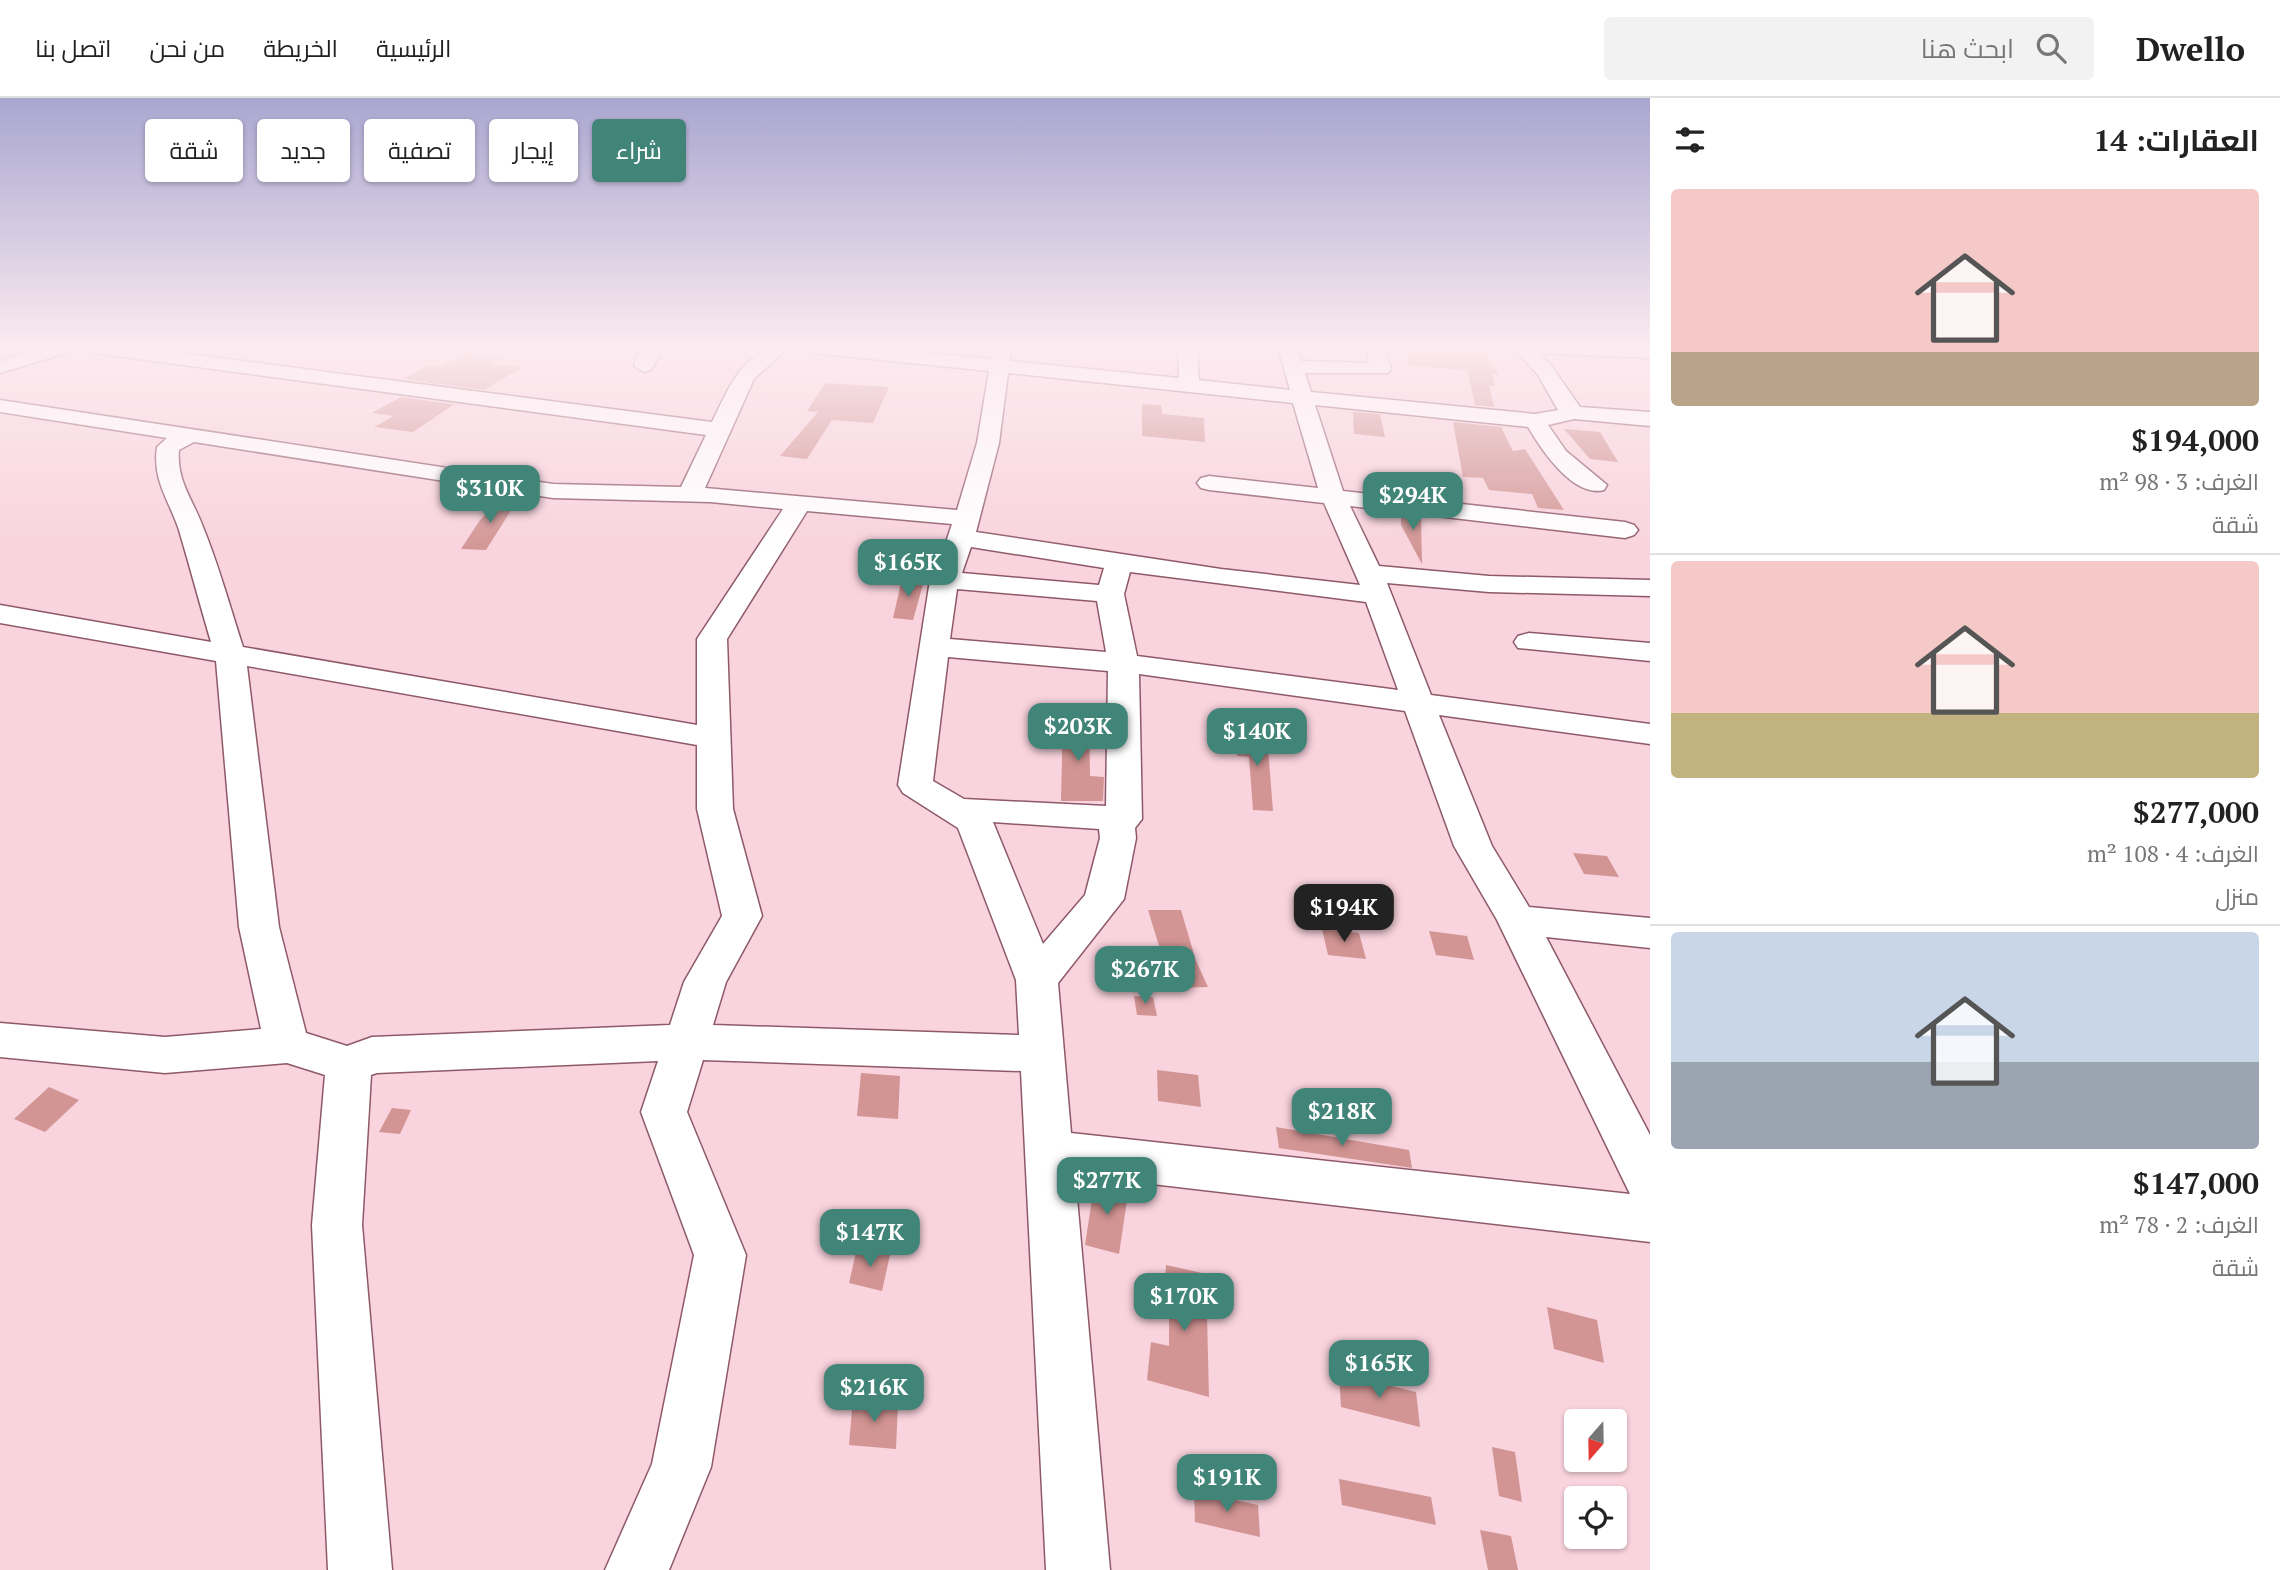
<!DOCTYPE html>
<html lang="ar">
<meta charset="utf-8">
<style>
:root{--surface:#fff;--page:#f2f2f2;--text:#222;--muted:#767676;--line:#e0e0e0;--accent:#418579}
body{margin:0;font-family:"PT Serif",Cairo,serif;background:var(--page);color:var(--text);direction:rtl;height:100vh;display:flex;flex-direction:column;font-size:26px;white-space:nowrap}
*{box-sizing:border-box;margin:0}
p{font-size:23px;color:var(--muted)}
.icon{flex:none;width:38px;height:38px;fill:none;stroke:currentColor;stroke-width:2;stroke-linecap:round;stroke-linejoin:round}
.map{position:relative;flex:1;overflow:hidden;direction:ltr}
.details{display:flex;flex-direction:column;background:var(--surface);width:630px}
.details>*{flex:none}
.guide{position:absolute;left:21px;top:21px;width:665px;height:63px;direction:rtl;display:flex;gap:14px}
.needle{width:46px;rotate:200deg}
.fabs{position:absolute;left:1564px;top:1311px;display:grid;gap:14px}
.fabs a{display:grid;place-items:center;width:63px;height:63px;border-radius:7px;background:var(--surface);box-shadow:0 2px 5px #0004;font-size:35px}
.price{position:absolute;translate:-50% -60px;padding:0 16px;border-radius:14px;background:var(--accent);color:#fff;font-size:23px;line-height:46px;filter:drop-shadow(0 2px 4px #0008)}
.price::after{content:'';position:absolute;left:50%;top:42px;width:21px;height:16px;margin-left:-10px;background:inherit;clip-path:polygon(0 0,100% 0,50% 100%)}
.price.current{background:#222;color:#fff}
ul{padding:0;list-style:none}
li{display:grid;align-content:center;gap:14px;height:371px;padding:0 21px}
li+li{border-top:2px solid var(--line)}
li span{display:grid;place-items:center;height:217px;border-radius:7px;color:#555}
li>.icon{margin-inline-start:auto}
span .icon{width:126px;height:126px;fill:#fffc;stroke-width:1}
li b{font-size:30px}
h2{display:flex;justify-content:space-between;align-items:center;height:84px;padding:0 21px;font-size:30px}
.tag{padding:0 24px;border-radius:7px;background:var(--surface);box-shadow:0 2px 5px #0004;font-size:24px;line-height:63px}
.tag.current{background:var(--accent);color:#fff}
header{display:flex;align-items:center;gap:42px;box-sizing:border-box;height:98px;padding:0 35px;background:var(--surface);border-bottom:2px solid var(--line)}
header strong{font-size:33px}
nav{display:flex;gap:38px;margin-inline-start:auto;font-size:24px}
.search{width:490px;height:63px;background:var(--page);display:flex;align-items:center;gap:18px;box-sizing:border-box;padding:0 24px;border-radius:7px;color:var(--muted);font-size:26px}
main{display:flex;flex:1;min-height:0}
.map>svg:first-child{display:block}
</style>
<header>
<strong>Dwello</strong>
<div class="search"><svg class="icon" aria-label="search" viewBox="0 0 24 24"><circle cx="10" cy="10" r="6"/><path d="M15 15l6 6"/></svg>ابحث هنا</div>
<nav><a>الرئيسية</a><a>الخريطة</a><a>من نحن</a><a>اتصل بنا</a></nav>
</header>
<main>
<section class="details">
<h2>العقارات: 14<svg class="icon" aria-label="filters" viewBox="0 0 24 24"><path d="M4 7h16M4 17h16"/><circle cx="9" cy="7" r="2"/><circle cx="15" cy="17" r="2"/></svg></h2>
<ul>
<li><span style="background:linear-gradient(#f6c9c9 75%,#b9a48a 0)"><svg class="icon" aria-label="home" viewBox="0 0 24 24"><path d="M3 11l9-7 9 7M6 9v11h12V9"/></svg></span><div><b>$194,000</b><p>الغرف: 3 · 98 m²</p><p>شقة</p></div></li>
<li><span style="background:linear-gradient(#f6c9c9 70%,#c2b280 0)"><svg class="icon" aria-label="home" viewBox="0 0 24 24"><path d="M3 11l9-7 9 7M6 9v11h12V9"/></svg></span><div><b>$277,000</b><p>الغرف: 4 · 108 m²</p><p>منزل</p></div></li>
<li><span style="background:linear-gradient(#c9d6e8 60%,#9aa5b1 0)"><svg class="icon" aria-label="home" viewBox="0 0 24 24"><path d="M3 11l9-7 9 7M6 9v11h12V9"/></svg></span><div><b>$147,000</b><p>الغرف: 2 · 78 m²</p><p>شقة</p></div></li>
</ul>
</section>
<div class="map">
<svg width="1650" height="1472" viewBox="0 0 1650 1472">
<rect width="100%" height="100%" fill="#f9d3dd"/>
<!-- building -->
<g fill="#d29594">
<path d="M 1407,249 L 1482,249 L 1499,277 L 1492,276 L 1495,288 L 1489,288 L 1494,309 L 1475,307 L 1467,272 L 1409,268 Z"/>
<path d="M 463,256 L 501,260 L 491,266 L 523,269 L 484,292 L 403,281 L 429,267 L 442,269 Z"/>
<path d="M 825,285 L 889,289 L 873,325 L 832,322 L 807,361 L 780,358 L 818,314 L 807,313 Z"/>
<path d="M 401,299 L 459,307 L 453,307 L 413,334 L 374,329 L 394,318 L 372,315 Z"/>
<path d="M 1142,306 L 1161,307 L 1162,316 L 1204,320 L 1205,344 L 1142,338 Z"/>
<path d="M 1353,314 L 1380,316 L 1385,339 L 1354,336 Z"/>
<path d="M 1453,324 L 1501,329 L 1513,353 L 1525,351 L 1564,412 L 1538,410 L 1532,396 L 1489,392 L 1483,380 L 1463,379 Z"/>
<path d="M 1564,331 L 1600,334 L 1618,364 L 1590,361 Z"/>
<path d="M 508,396 L 520,398 L 486,452 L 461,451 L 480,422 Z"/>
<path d="M 1401,417 L 1421,419 L 1422,466 L 1401,427 Z"/>
<path d="M 902,481 L 924,483 L 913,522 L 893,520 Z"/>
<path d="M 1063,617 L 1089,619 L 1090,678 L 1104,679 L 1103,703 L 1061,703 Z"/>
<path d="M 1234,634 L 1267,638 L 1273,713 L 1253,712 L 1249,659 L 1237,658 Z"/>
<path d="M 1573,755 L 1607,758 L 1619,779 L 1584,776 Z"/>
<path d="M 1148,812 L 1181,812 L 1196,863 L 1208,889 L 1172,890 Z"/>
<path d="M 1322,831 L 1359,835 L 1366,861 L 1328,857 Z"/>
<path d="M 1429,833 L 1467,838 L 1474,862 L 1436,857 Z"/>
<path d="M 1134,898 L 1153,899 L 1157,918 L 1137,917 Z"/>
<path d="M 1157,972 L 1198,977 L 1201,1009 L 1158,1003 Z"/>
<path d="M 861,975 L 900,978 L 898,1021 L 857,1018 Z"/>
<path d="M 49,989 L 79,1002 L 45,1034 L 14,1021 Z"/>
<path d="M 392,1010 L 411,1012 L 400,1036 L 379,1034 Z"/>
<path d="M 1276,1029 L 1409,1052 L 1412,1070 L 1279,1050 Z"/>
<path d="M 1095,1082 L 1129,1089 L 1119,1156 L 1085,1147 Z"/>
<path d="M 857,1150 L 890,1157 L 882,1193 L 849,1185 Z"/>
<path d="M 1166,1167 L 1211,1177 L 1211,1218 L 1207,1217 L 1209,1299 L 1147,1282 L 1151,1244 L 1169,1248 L 1169,1208 L 1164,1207 Z"/>
<path d="M 1547,1209 L 1597,1222 L 1604,1265 L 1554,1251 Z"/>
<path d="M 1339,1275 L 1416,1294 L 1420,1329 L 1341,1309 Z"/>
<path d="M 853,1300 L 898,1305 L 896,1351 L 849,1347 Z"/>
<path d="M 1492,1349 L 1515,1354 L 1522,1404 L 1499,1398 Z"/>
<path d="M 1339,1381 L 1431,1399 L 1436,1427 L 1342,1407 Z"/>
<path d="M 1194,1393 L 1258,1407 L 1260,1439 L 1195,1424 Z"/>
<path d="M 1480,1432 L 1511,1438 L 1518,1472 L 1488,1472 Z"/>
</g>
<g fill="none" stroke-linecap="round" stroke-linejoin="round">
<!-- minor casing -->
<g stroke="#8e5969" stroke-width="3">
<g id="minor">
<path d="M 46,249 L 76,249 L 73,253 L 0,275 L 0,263 Z"/>
<path d="M 83,249 L 135,249 L 712,324 C 730,288 743,249 789,249 L 754,281 L 705,390 L 957,412 L 977,345 L 989,273 L 813,255 L 804,249 L 867,249 L 990,261 L 993,249 L 1011,249 L 1010,263 L 1179,280 L 1178,249 L 1197,249 L 1199,282 L 1290,292 L 1278,249 L 1296,249 L 1301,263 L 1369,265 L 1366,249 L 1384,249 L 1391,271 L 1388,275 L 1305,275 L 1311,294 L 1535,316 L 1558,312 L 1538,277 L 1513,249 L 1650,249 L 1650,260 L 1539,255 L 1553,270 L 1580,309 L 1650,314 L 1650,328 L 1574,321 L 1548,327 L 1566,353 L 1607,387 L 1604,392 C 1573,400 1541,351 1528,329 L 1315,307 L 1343,393 L 1625,424 L 1634,427 L 1638,432 L 1634,437 L 1625,440 L 1350,408 L 1379,468 L 1489,478 L 1650,482 L 1650,498 L 1489,494 L 1387,485 L 1431,597 L 1650,626 L 1650,646 L 1439,617 L 1492,748 L 1529,809 L 1650,820 L 1650,850 L 1546,839 L 1650,1037 L 1650,1144 L 1075,1077 L 1110,1472 L 1046,1472 L 1021,973 L 703,962 L 687,1014 L 746,1157 L 711,1369 L 669,1472 L 605,1472 L 652,1366 L 694,1157 L 641,1014 L 658,963 L 377,975 L 371,977 L 362,1127 L 392,1472 L 328,1472 L 312,1127 L 325,977 L 287,965 L 165,975 L 0,959 L 0,925 L 165,939 L 261,931 L 239,829 L 216,563 L 0,525 L 0,507 L 211,544 C 200,507 190,469 179,432 C 169,402 152,382 157,349 L 167,340 L 0,314 L 0,302 L 553,386 L 681,389 L 706,337 L 93,255 ZM 1008,275 L 1293,305 L 1318,390 L 1209,378 L 1201,380 L 1197,385 L 1201,390 L 1209,392 L 1324,405 L 1360,487 L 1221,471 L 976,434 L 999,345 ZM 194,344 L 553,400 L 710,404 L 783,411 L 697,541 L 697,627 L 243,549 C 230,509 219,468 203,429 C 193,402 176,382 179,352 ZM 807,413 L 952,426 L 937,471 L 930,482 L 898,687 L 903,695 L 958,730 L 1016,882 L 1019,937 L 713,927 L 726,884 L 762,818 L 733,711 L 727,541 ZM 971,449 L 1104,470 L 1099,487 L 962,475 ZM 1130,474 L 1366,504 L 1398,592 L 1137,558 L 1124,496 ZM 957,491 L 1097,503 L 1106,554 L 950,541 ZM 948,559 L 1108,573 L 1106,708 L 964,701 L 933,683 ZM 247,568 L 697,647 L 697,711 L 722,818 L 684,884 L 670,927 L 372,939 L 347,948 L 306,935 L 279,829 ZM 1139,576 L 1405,613 L 1454,748 L 1497,822 L 1630,1096 L 1071,1035 L 1058,885 L 1124,801 L 1136,740 L 1135,730 L 1142,721 ZM 993,724 L 1099,731 L 1100,740 L 1085,797 L 1043,846 Z"/>
<path d="M 645,249 L 665,249 L 651,272 L 644,274 L 634,268 L 636,259 Z"/>
<path d="M 1529,535 L 1650,545 L 1650,563 L 1518,550 L 1514,544 L 1518,538 Z"/>
</g>
</g>
<!-- minor -->
<use href="#minor" fill="#fff" fill-rule="evenodd"/>
</g>
<!-- sky -->
<linearGradient id="sky" x2="0" y2="1"><stop stop-color="#a9a6d0"/><stop offset="0.55" stop-color="#fcebf0"/><stop offset="1" stop-color="#fcebf0" stop-opacity="0"/></linearGradient>
<rect width="1650" height="455" fill="url(#sky)"/>
</svg>
<div class="fabs">
<a><svg class="needle" viewBox="-14 -14 28 28"><path d="M0-13l5 13h-10z" fill="#e53935"/><path d="M0 13l5-13h-10z" fill="#767676"/></svg></a>
<a><svg class="icon" aria-label="locate" viewBox="0 0 24 24"><circle cx="12" cy="12" r="6"/><path d="M12 2v4M12 18v4M2 12h4M18 12h4"/></svg></a>
</div>
<b class="price" style="left:490px;top:427px">$310K</b>
<b class="price" style="left:1413px;top:434px">$294K</b>
<b class="price" style="left:908px;top:501px">$165K</b>
<b class="price" style="left:1078px;top:665px">$203K</b>
<b class="price" style="left:1257px;top:670px">$140K</b>
<b class="price current" style="left:1344px;top:846px">$194K</b>
<b class="price" style="left:1145px;top:908px">$267K</b>
<b class="price" style="left:1342px;top:1050px">$218K</b>
<b class="price" style="left:1107px;top:1119px">$277K</b>
<b class="price" style="left:870px;top:1171px">$147K</b>
<b class="price" style="left:1184px;top:1235px">$170K</b>
<b class="price" style="left:1379px;top:1302px">$165K</b>
<b class="price" style="left:874px;top:1326px">$216K</b>
<b class="price" style="left:1227px;top:1416px">$191K</b>
<div class="guide">
<a class="tag current">شراء</a>
<a class="tag">إيجار</a>
<a class="tag">تصفية</a>
<a class="tag">جديد</a>
<a class="tag">شقة</a>
</div>
</div>
</main>
